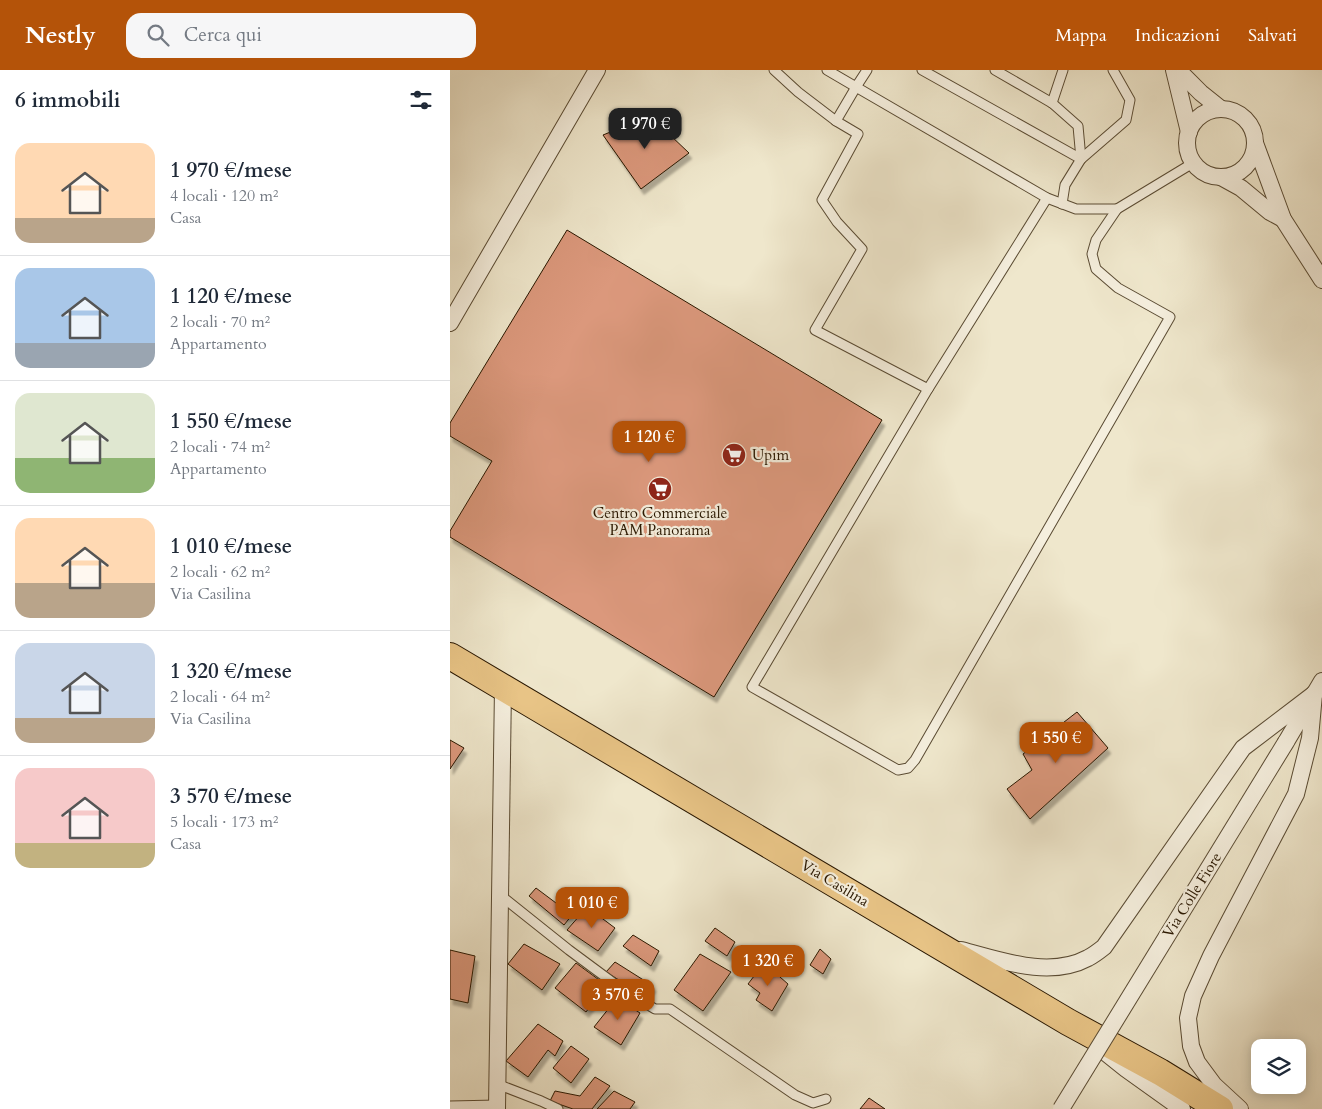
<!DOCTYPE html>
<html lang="it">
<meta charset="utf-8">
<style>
:root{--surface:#fff;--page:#f6f6f7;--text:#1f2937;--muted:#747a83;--line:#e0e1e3;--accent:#b45309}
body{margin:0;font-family:Cardo,serif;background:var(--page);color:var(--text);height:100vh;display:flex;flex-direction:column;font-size:19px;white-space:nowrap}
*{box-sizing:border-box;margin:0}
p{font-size:16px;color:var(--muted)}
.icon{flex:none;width:28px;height:28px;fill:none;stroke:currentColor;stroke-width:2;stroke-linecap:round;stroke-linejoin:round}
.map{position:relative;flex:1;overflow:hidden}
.panel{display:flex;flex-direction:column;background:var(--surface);width:450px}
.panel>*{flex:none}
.buttons{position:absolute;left:801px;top:969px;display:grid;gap:10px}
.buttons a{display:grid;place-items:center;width:55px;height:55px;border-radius:10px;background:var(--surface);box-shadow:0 2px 12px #0003;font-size:25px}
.price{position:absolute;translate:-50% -42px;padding:0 11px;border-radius:10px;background:var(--accent);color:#fff;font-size:16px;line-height:32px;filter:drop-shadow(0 1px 2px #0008)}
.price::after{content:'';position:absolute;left:50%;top:30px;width:15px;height:11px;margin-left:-8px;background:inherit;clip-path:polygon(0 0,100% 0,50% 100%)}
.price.on{background:#222;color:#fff}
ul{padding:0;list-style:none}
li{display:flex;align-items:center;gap:15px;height:125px;padding:0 15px}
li+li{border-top:1px solid var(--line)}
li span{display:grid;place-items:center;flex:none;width:140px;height:100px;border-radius:15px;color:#555}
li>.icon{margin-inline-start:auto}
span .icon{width:60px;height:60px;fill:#fffc;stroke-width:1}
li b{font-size:21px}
h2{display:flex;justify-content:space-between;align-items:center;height:60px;padding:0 15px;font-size:21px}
header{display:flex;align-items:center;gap:30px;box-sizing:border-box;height:70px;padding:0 25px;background:var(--accent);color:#fff}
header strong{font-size:24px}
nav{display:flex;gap:28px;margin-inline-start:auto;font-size:18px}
.search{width:350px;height:45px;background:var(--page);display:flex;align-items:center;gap:12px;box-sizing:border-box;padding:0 18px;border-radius:15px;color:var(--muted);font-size:19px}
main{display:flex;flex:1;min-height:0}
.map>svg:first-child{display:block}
</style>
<header>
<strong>Nestly</strong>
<div class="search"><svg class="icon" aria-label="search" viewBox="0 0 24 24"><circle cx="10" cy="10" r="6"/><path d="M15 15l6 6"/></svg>Cerca qui</div>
<nav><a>Mappa</a><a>Indicazioni</a><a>Salvati</a></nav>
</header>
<main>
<section class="panel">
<h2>6 immobili<svg class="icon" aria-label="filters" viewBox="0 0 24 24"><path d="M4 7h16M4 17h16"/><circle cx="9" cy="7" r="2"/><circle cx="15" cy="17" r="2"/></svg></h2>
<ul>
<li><span style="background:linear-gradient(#ffd9b3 75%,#b9a48a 0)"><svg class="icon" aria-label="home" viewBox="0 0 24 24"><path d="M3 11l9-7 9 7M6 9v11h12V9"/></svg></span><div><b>1 970 €/mese</b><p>4 locali · 120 m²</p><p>Casa</p></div></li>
<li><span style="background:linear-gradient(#a9c7e8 75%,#9aa5b1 0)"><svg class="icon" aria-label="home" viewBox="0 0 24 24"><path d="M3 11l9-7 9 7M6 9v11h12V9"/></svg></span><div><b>1 120 €/mese</b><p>2 locali · 70 m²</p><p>Appartamento</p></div></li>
<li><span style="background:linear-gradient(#dfe7d0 65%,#8fb573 0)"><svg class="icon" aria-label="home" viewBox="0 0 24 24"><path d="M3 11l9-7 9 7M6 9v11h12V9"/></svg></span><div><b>1 550 €/mese</b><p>2 locali · 74 m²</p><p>Appartamento</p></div></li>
<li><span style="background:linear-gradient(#ffd9b3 65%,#b9a48a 0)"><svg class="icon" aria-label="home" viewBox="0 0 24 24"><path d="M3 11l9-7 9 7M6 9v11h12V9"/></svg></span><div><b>1 010 €/mese</b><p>2 locali · 62 m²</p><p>Via Casilina</p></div></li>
<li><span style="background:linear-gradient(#c9d6e8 75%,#b9a48a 0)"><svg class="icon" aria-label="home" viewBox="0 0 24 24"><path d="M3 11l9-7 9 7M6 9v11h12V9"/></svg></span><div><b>1 320 €/mese</b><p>2 locali · 64 m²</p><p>Via Casilina</p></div></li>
<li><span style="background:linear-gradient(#f6c9c9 75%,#c2b280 0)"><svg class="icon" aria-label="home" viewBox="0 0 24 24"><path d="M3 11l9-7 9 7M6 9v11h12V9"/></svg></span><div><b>3 570 €/mese</b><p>5 locali · 173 m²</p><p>Casa</p></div></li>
</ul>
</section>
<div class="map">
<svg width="872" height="1039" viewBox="0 0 872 1039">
<defs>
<filter id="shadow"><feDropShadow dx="3" dy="5.5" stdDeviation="1" flood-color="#0004"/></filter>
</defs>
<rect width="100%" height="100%" fill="#efe7cc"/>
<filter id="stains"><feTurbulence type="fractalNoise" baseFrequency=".004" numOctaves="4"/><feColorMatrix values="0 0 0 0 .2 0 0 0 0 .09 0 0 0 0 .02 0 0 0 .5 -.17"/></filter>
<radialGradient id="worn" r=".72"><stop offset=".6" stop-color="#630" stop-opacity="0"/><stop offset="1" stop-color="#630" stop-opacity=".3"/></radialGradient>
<!-- building -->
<g fill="#db987b" stroke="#291700" filter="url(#shadow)">
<path d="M 200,46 L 239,83 L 191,119 L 153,65 Z"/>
<path d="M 117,160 L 432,350 L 264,627 L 0,467 L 0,461 L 42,391 L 0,366 L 0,353 Z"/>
<path d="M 627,642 L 658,678 L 580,749 L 557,719 L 582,700 L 573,684 Z"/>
<path d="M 0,670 L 14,678 L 0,699 Z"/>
<path d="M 86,818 L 122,845 L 114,855 L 79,826 Z"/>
<path d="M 137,837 L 165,858 L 148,881 L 117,860 Z"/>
<path d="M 265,858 L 285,872 L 277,886 L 255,871 Z"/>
<path d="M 183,865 L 209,881 L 201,896 L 173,876 Z"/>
<path d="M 74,874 L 110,894 L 92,920 L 58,894 Z"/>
<path d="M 370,879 L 381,889 L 373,904 L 360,895 Z"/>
<path d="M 0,880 L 25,886 L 18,933 L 0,929 Z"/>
<path d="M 250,884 L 281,902 L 253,941 L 224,920 Z"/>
<path d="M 165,892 L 203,916 L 196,927 L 156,902 Z"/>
<path d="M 126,893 L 156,915 L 136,942 L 105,918 Z"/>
<path d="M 314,893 L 338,914 L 322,941 L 306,930 L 310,923 L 298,914 Z"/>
<path d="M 167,928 L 190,943 L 171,975 L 144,957 Z"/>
<path d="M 88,954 L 113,971 L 105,986 L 98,980 L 78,1007 L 56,991 Z"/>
<path d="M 121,976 L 139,989 L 121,1013 L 103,998 Z"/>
<path d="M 145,1007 L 160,1016 L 142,1039 L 123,1039 L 100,1031 L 105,1021 L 130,1026 Z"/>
<path d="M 164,1021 L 185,1032 L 180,1039 L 147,1039 Z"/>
<path d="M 419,1028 L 435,1039 L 410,1039 Z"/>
</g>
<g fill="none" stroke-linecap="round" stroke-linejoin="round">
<!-- service casing -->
<g stroke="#5a4b33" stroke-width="11">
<g id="service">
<path d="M 324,0 L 348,22 L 386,51"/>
<path d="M 377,0 L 406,17 L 417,0"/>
<path d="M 472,0 L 631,89"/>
<path d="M 545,0 L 602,33 L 628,56 L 631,89"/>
<path d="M 602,33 L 613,0"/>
<path d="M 597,128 L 478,319 L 302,617 L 448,700 L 458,698 L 465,690 L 720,247 L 668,218 L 646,199 L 642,184 L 646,170 L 667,139 L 743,93"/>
<path d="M 612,134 L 615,115 L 631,89 L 676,50 L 680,30 L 663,0"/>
<path d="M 478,319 L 365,260 L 412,179 L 387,152 L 372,130 L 408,64 L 386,51 L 406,17 L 597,128 L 626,139 L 667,139"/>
<path d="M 50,825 L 119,880 L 173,920 L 205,939 L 220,939 L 345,1025 L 363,1033 L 376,1029"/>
<path d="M 47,1014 L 91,1031 L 108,1039"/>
<path d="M 0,1036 L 47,1035"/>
</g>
</g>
<!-- minor casing -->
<g stroke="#5a4b33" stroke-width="18">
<g id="minor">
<path d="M 724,0 L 739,62"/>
<path d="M 728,0 L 751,23 L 771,39"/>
<circle cx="771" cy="73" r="34"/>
<path d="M 805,73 L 833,149 L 872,210"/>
<path d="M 771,107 L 791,118 L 820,142 L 833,149"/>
<path d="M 0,253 L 147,0"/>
<path d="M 836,672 L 872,611"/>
<path d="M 511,880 C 550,890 599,909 638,888 C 644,885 649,881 654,877 L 793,678 L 864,624"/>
<path d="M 656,983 L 676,999 L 732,1039"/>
<path d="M 47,1039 L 53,617"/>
<path d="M 790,1039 L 764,1015 L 747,992 L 741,976 L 738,948 L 743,926 L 761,886 L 846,724 L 860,668 L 864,624"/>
</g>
</g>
<!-- primary casing -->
<g stroke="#291700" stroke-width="28">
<path id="primary" d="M 0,586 L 618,952 L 710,1002 L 770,1039"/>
</g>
<!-- service -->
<use href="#service" stroke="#f5efde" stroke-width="9"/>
<!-- minor -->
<use href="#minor" stroke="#f5efde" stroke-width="16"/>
<!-- primary -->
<use href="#primary" stroke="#e8c486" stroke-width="26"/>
<!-- minor-bridge casing -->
<g stroke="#5a4b33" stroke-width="18" stroke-linecap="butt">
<path id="minor-bridge" d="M 611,1039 L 836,672"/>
</g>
<!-- minor-bridge -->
<use href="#minor-bridge" stroke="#f5efde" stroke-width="16"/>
</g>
<!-- icons -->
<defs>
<g id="supermarket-disc" transform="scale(1.25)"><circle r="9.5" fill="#8f2418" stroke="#f5efde"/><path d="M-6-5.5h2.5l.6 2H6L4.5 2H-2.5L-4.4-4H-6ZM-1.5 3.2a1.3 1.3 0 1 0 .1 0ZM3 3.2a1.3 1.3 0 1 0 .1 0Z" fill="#fff"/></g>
</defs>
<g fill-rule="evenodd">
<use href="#supermarket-disc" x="284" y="385"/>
<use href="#supermarket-disc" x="210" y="419"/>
</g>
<g text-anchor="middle" stroke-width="4.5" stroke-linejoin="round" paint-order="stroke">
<!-- poi labels -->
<g font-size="15" fill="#291700" stroke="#f5efde" text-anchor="start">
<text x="302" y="390">Upim</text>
<text x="210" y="448" text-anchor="middle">Centro Commerciale<tspan x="210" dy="17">PAM Panorama</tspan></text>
</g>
<!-- street labels -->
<g font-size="15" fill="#291700" stroke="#f5efde">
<text transform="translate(385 813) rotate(31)" y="5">Via Casilina</text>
<text transform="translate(742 825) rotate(-58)" y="5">Via Colle Fiore</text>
</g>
</g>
<rect width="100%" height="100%" filter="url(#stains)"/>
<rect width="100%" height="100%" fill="url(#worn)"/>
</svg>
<div class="buttons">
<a><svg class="icon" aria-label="layers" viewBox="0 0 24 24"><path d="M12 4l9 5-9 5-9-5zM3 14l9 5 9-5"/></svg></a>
</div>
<b class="price on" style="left:195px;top:80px">1 970 €</b>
<b class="price" style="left:199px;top:393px">1 120 €</b>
<b class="price" style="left:606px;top:694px">1 550 €</b>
<b class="price" style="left:142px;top:859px">1 010 €</b>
<b class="price" style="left:318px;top:917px">1 320 €</b>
<b class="price" style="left:168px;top:951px">3 570 €</b>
</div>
</main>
